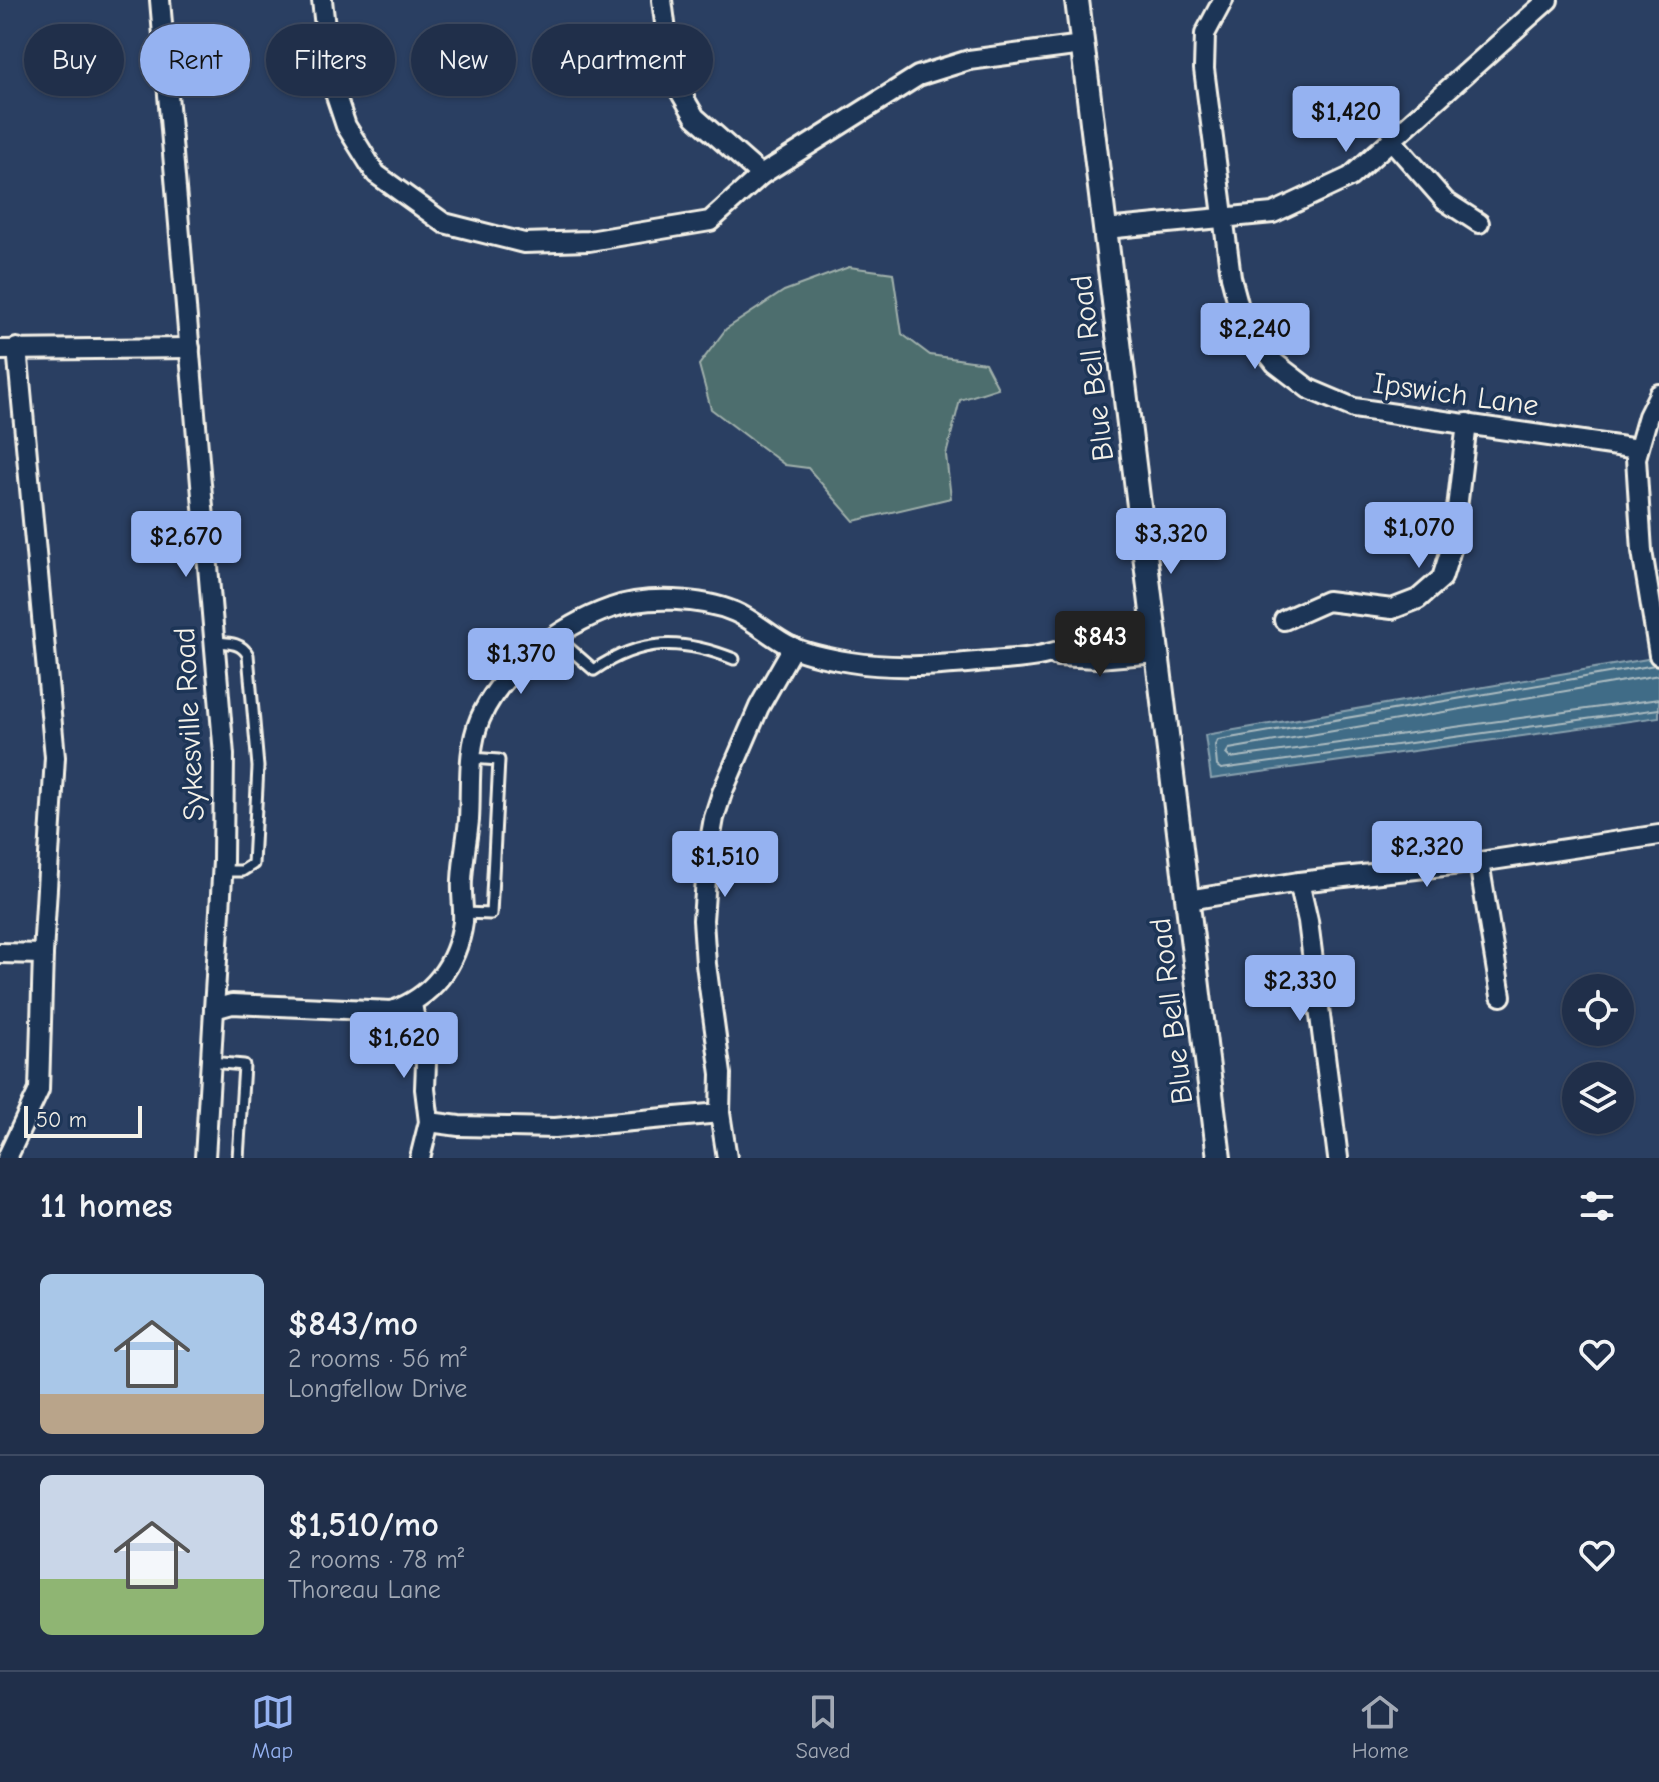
<!DOCTYPE html>
<meta charset="utf-8">
<style>
:root{--surface:#202f4a;--page:#283751;--text:#f1f3f6;--muted:#a2a9b5;--line:#3d4a62;--accent:#95b2f1}
body{margin:0;font-family:"Comic Neue",sans-serif;background:var(--page);color:var(--text);height:100vh;display:flex;flex-direction:column;font-size:30px;white-space:nowrap}
*{box-sizing:border-box;margin:0}
p{font-size:26px;color:var(--muted)}
.icon{flex:none;width:44px;height:44px;fill:none;stroke:currentColor;stroke-width:2;stroke-linecap:round;stroke-linejoin:round}
.map{position:relative;height:1158px;overflow:hidden}
.sheet{display:flex;flex-direction:column;background:var(--surface);flex:1}
.sheet>*{flex:none}
.hud{position:absolute;left:24px;top:24px;width:800px;height:72px;display:flex;gap:16px}
.fabs{position:absolute;left:1562px;top:974px;display:grid;gap:16px}
.fabs a{display:grid;place-items:center;width:72px;height:72px;border-radius:50%;background:var(--surface);box-shadow:0 2px 6px #0004,0 0 0 2px var(--line);font-size:40px}
.scale{position:absolute;left:24px;bottom:20px;width:118px;box-sizing:border-box;padding-left:8px;border:4px solid #f4f1e8;border-top:0;font-size:22px;line-height:28px;white-space:nowrap;color:#f4f1e8;-webkit-text-stroke:6px #1d3557;paint-order:stroke}
.price{position:absolute;translate:-50% -68px;padding:0 18px;border-radius:8px;background:var(--accent);color:#111;font-size:26px;line-height:52px;filter:drop-shadow(0 2px 4px #0008)}
.price::after{content:'';position:absolute;left:50%;top:48px;width:24px;height:18px;margin-left:-12px;background:inherit;clip-path:polygon(0 0,100% 0,50% 100%)}
.price.active{background:#222;color:#fff}
ul{padding:0;list-style:none}
li{display:flex;align-items:center;gap:24px;height:200px;padding:0 40px}
li+li{border-top:2px solid var(--line)}
li span{display:grid;place-items:center;flex:none;width:224px;height:160px;border-radius:12px;color:#555}
li>.icon{margin-inline-start:auto}
span .icon{width:96px;height:96px;fill:#fffc;stroke-width:1}
li b{font-size:34px}
h2{display:flex;justify-content:space-between;align-items:center;height:96px;padding:0 40px;font-size:34px}
.pill{padding:0 28px;border-radius:36px;background:var(--surface);box-shadow:0 2px 6px #0004,0 0 0 2px var(--line);font-size:28px;line-height:72px}
.pill.active{background:var(--accent);color:#111}
.tab-bar{display:flex;justify-content:space-around;align-items:center;height:112px;border-top:2px solid var(--line);background:var(--surface);font-size:22px;color:var(--muted)}
.tab-bar a{display:grid;justify-items:center;gap:4px}
.tab-bar .active{color:var(--accent)}
.map>svg:first-child{display:block}
</style>
<div class="map">
<svg width="1659" height="1158" viewBox="0 0 1659 1158">
<rect width="100%" height="100%" fill="#2a3f62"/>
<filter id="ink" filterUnits="userSpaceOnUse"><feTurbulence type="fractalNoise" baseFrequency=".0125" numOctaves="2"/><feDisplacementMap in="SourceGraphic" scale="16" xChannelSelector="R" yChannelSelector="G"/><feConvolveMatrix kernelMatrix="1 2 1 2 8 2 1 2 1" color-interpolation-filters="sRGB"/></filter>
<g filter="url(#ink)">
<!-- green -->
<path fill="#4d6e6e" stroke="#a0b0ab" stroke-width="2" d="M 849,267 L 893,273 L 902,334 L 930,355 L 985,363 L 998,388 L 960,400 L 946,455 L 951,498 L 854,521 L 808,468 L 785,465 L 711,409 L 699,365 L 726,329 L 784,291 Z"/>
<!-- water -->
<path fill="#416c87" stroke="#89a1ae" stroke-width="2" d="M 1659,657 L 1659,717 L 1211,779 L 1205,735 Z"/>
<g fill="none" stroke-linecap="round" stroke-linejoin="round">
<!-- shore -->
<g stroke="#acbcc1" stroke-width="2">
<path d="M 1655,665 L 1218,740 L 1215,745 L 1217,766 L 1221,769 L 1659,709"/>
<path d="M 1659,675 L 1229,749 L 1226,754 L 1230,758 L 1659,699"/>
</g>
<!-- service casing -->
<g stroke="#f4f1e8" stroke-width="15">
<g id="service">
<path d="M 555,636 L 594,670 C 641,638 682,638 734,659"/>
<path d="M 213,642 C 228,643 241,642 248,655 L 258,767 L 253,864 L 242,871 L 222,871"/>
<path d="M 463,913 L 491,914 L 499,760 L 471,758"/>
<path d="M 211,1062 L 244,1065 L 238,1158"/>
</g>
</g>
<!-- minor casing -->
<g stroke="#f4f1e8" stroke-width="24">
<g id="minor">
<path d="M 160,0 L 224,755 L 223,861 L 205,1158"/>
<path d="M 322,0 L 331,81 L 346,126 L 376,174 L 444,223 L 524,243 L 589,241 L 710,221 L 761,175 L 918,76 L 969,60 L 1082,45"/>
<path d="M 662,0 L 672,78 L 695,117 L 761,175"/>
<path d="M 1223,0 L 1205,34 L 1204,69 L 1231,277 L 1243,322 L 1275,363 L 1309,389 L 1354,408 L 1638,449"/>
<path d="M 1393,142 L 1445,201 L 1479,223"/>
<path d="M 1105,229 L 1273,213 L 1350,177 L 1548,0"/>
<path d="M 0,350 L 190,348"/>
<path d="M 1659,394 L 1648,416 L 1636,458 L 1642,551 L 1659,655"/>
<path d="M 1284,620 L 1327,601 L 1392,609 L 1418,599 L 1442,578 L 1453,543 L 1467,423"/>
<path d="M 1057,656 L 1098,658 L 1157,653"/>
<path d="M 1479,862 L 1501,996"/>
<path d="M 1299,882 L 1308,921 L 1338,1158"/>
<path d="M 1188,900 L 1299,882 L 1479,862 L 1659,835"/>
<path d="M 0,953 L 43,954"/>
<path d="M 412,1004 L 414,1015 L 427,1037 L 425,1089 L 429,1122 L 420,1158"/>
<path d="M 214,1009 L 232,1004 L 392,1011 C 432,997 457,965 463,922 C 464,908 461,894 462,880 C 463,860 467,840 469,820 C 471,787 467,750 480,719 C 501,669 562,625 611,608 C 645,595 702,598 735,612 C 756,621 772,638 792,647 C 809,655 832,659 850,662 C 893,669 933,666 977,662 C 998,660 1021,660 1043,655 C 1080,646 1116,635 1154,631"/>
<path d="M 429,1122 L 459,1126 L 555,1128 L 720,1113"/>
<path d="M 7,1158 L 39,1090 L 43,954 L 55,757 L 17,348"/>
<path d="M 727,1158 L 720,1113 L 721,1074 L 706,964 L 703,920 L 708,852 L 714,818 L 722,793 L 759,707 L 793,647"/>
</g>
</g>
<!-- tertiary casing -->
<g stroke="#f4f1e8" stroke-width="28">
<path id="tertiary" d="M 1077,0 L 1219,1158"/>
</g>
<!-- service -->
<use href="#service" stroke="#1d3557" stroke-width="9"/>
<!-- minor -->
<use href="#minor" stroke="#1d3557" stroke-width="18"/>
<!-- tertiary -->
<use href="#tertiary" stroke="#1d3557" stroke-width="22"/>
</g>
</g>
<g text-anchor="middle" stroke-width="7" stroke-linejoin="round" paint-order="stroke">
<!-- street labels -->
<g font-size="30" fill="#f4f1e8" stroke="#1d3557">
<text transform="translate(1092 368) rotate(-97)" y="10">Blue Bell Road</text>
<text transform="translate(1456 394) rotate(8)" y="10">Ipswich Lane</text>
<text transform="translate(189 724) rotate(-93)" y="10">Sykesville Road</text>
<text transform="translate(1171 1011) rotate(-97)" y="10">Blue Bell Road</text>
</g>
</g>
</svg>
<div class="fabs">
<a><svg class="icon" aria-label="locate" viewBox="0 0 24 24"><circle cx="12" cy="12" r="6"/><path d="M12 2v4M12 18v4M2 12h4M18 12h4"/></svg></a>
<a><svg class="icon" aria-label="layers" viewBox="0 0 24 24"><path d="M12 4l9 5-9 5-9-5zM3 14l9 5 9-5"/></svg></a>
</div>
<div class="scale">50 m</div>
<b class="price" style="left:1346px;top:154px">$1,420</b>
<b class="price" style="left:1255px;top:371px">$2,240</b>
<b class="price" style="left:1419px;top:570px">$1,070</b>
<b class="price" style="left:1171px;top:576px">$3,320</b>
<b class="price" style="left:186px;top:579px">$2,670</b>
<b class="price active" style="left:1100px;top:679px">$843</b>
<b class="price" style="left:521px;top:696px">$1,370</b>
<b class="price" style="left:1427px;top:889px">$2,320</b>
<b class="price" style="left:725px;top:899px">$1,510</b>
<b class="price" style="left:1300px;top:1023px">$2,330</b>
<b class="price" style="left:404px;top:1080px">$1,620</b>
<div class="hud">
<a class="pill">Buy</a>
<a class="pill active">Rent</a>
<a class="pill">Filters</a>
<a class="pill">New</a>
<a class="pill">Apartment</a>
</div>
</div>
<section class="sheet">
<h2>11 homes<svg class="icon" aria-label="filters" viewBox="0 0 24 24"><path d="M4 7h16M4 17h16"/><circle cx="9" cy="7" r="2"/><circle cx="15" cy="17" r="2"/></svg></h2>
<ul>
<li><span style="background:linear-gradient(#a9c7e8 75%,#b9a48a 0)"><svg class="icon" aria-label="home" viewBox="0 0 24 24"><path d="M3 11l9-7 9 7M6 9v11h12V9"/></svg></span><div><b>$843/mo</b><p>2 rooms · 56 m²</p><p>Longfellow Drive</p></div><svg class="icon" aria-label="heart" viewBox="0 0 24 24"><path d="M12 20l-8-8c-3-5 5-10 8-4 3-6 11-1 8 4z"/></svg></li>
<li><span style="background:linear-gradient(#c9d6e8 65%,#8fb573 0)"><svg class="icon" aria-label="home" viewBox="0 0 24 24"><path d="M3 11l9-7 9 7M6 9v11h12V9"/></svg></span><div><b>$1,510/mo</b><p>2 rooms · 78 m²</p><p>Thoreau Lane</p></div><svg class="icon" aria-label="heart" viewBox="0 0 24 24"><path d="M12 20l-8-8c-3-5 5-10 8-4 3-6 11-1 8 4z"/></svg></li>
</ul>
</section>
<nav class="tab-bar">
<a class="active"><svg class="icon" aria-label="map" viewBox="0 0 24 24"><path d="M3 6l6-2 6 2 6-2v14l-6 2-6-2-6 2zM9 4v14M15 6v14"/></svg>Map</a>
<a><svg class="icon" aria-label="saved" viewBox="0 0 24 24"><path d="M7 4h10v16l-5-4-5 4z"/></svg>Saved</a>
<a><svg class="icon" aria-label="home" viewBox="0 0 24 24"><path d="M3 11l9-7 9 7M6 9v11h12V9"/></svg>Home</a>
</nav>
